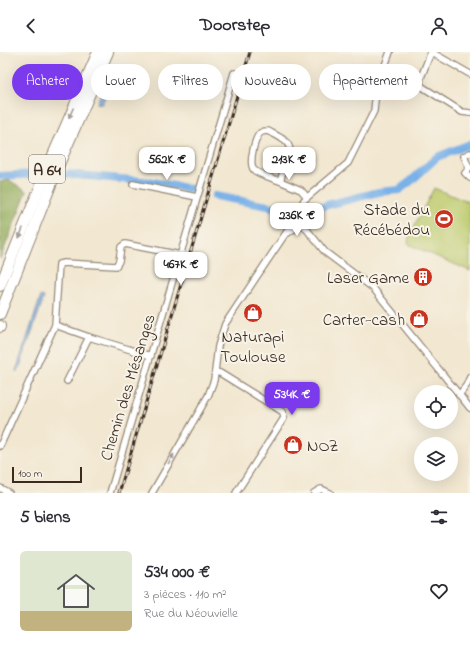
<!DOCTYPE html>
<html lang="fr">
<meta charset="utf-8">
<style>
:root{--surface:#fff;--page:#f2f2f3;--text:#2b2b33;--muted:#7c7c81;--line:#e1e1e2;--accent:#7c3aed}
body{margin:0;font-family:"Indie Flower",sans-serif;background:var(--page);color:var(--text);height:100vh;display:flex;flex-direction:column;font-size:15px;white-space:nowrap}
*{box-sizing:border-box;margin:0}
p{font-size:13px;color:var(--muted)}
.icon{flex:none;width:22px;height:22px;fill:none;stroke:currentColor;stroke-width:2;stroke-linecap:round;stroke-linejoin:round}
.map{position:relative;height:441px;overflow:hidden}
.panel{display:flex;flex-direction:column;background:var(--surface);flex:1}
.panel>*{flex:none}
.hud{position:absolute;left:12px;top:12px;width:446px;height:36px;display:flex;gap:8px}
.fabs{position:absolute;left:414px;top:333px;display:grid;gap:8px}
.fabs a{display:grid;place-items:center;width:44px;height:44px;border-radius:50%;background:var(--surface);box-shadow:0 4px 16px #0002;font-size:20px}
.scale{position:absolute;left:12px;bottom:10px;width:70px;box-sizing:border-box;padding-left:4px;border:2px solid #3b2a1e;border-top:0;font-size:11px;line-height:14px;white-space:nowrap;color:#3b2a1e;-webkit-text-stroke:3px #f7f3e8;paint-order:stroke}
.price{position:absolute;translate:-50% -34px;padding:0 9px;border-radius:8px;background:#fff;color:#222;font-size:13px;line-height:26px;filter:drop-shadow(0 1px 2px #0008)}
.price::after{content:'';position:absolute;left:50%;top:24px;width:12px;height:9px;margin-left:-6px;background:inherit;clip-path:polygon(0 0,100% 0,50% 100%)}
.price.selected{background:var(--accent);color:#fff}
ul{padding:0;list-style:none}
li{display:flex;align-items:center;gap:12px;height:100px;padding:0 20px}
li+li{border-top:1px solid var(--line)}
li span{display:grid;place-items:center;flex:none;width:112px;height:80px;border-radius:6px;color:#555}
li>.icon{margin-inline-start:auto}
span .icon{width:48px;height:48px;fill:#fffc;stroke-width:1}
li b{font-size:17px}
h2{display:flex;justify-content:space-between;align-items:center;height:48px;padding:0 20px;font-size:17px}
.pill{padding:0 14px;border-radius:18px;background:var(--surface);box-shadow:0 4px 16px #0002;font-size:14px;line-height:36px}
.pill.selected{background:var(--accent);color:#fff}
header{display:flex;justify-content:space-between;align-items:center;height:52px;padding:0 20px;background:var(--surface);font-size:18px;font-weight:700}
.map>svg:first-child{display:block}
</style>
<header><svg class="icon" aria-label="back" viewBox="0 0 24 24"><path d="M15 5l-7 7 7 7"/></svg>Doorstep<svg class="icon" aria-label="person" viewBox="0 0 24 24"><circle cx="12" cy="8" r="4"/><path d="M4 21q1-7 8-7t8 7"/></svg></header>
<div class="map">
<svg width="470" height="441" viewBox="0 0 470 441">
<rect width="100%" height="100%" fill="#f7f3e8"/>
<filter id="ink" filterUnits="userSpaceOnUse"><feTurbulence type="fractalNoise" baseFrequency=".025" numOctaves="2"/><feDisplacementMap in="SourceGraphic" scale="8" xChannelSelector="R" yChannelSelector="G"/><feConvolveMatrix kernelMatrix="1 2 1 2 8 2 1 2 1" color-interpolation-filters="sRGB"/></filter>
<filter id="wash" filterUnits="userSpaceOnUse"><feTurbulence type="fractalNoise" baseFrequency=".012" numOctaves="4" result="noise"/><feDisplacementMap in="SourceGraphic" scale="16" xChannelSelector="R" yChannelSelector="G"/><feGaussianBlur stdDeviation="0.9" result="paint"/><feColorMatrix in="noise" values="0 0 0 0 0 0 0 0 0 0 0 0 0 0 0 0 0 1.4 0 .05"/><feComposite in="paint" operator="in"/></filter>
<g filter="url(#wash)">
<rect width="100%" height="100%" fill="#f2e7d0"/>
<!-- green -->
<path fill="#bdcb6d" stroke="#7c7a46" d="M 434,136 L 470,151 L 470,219 L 408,192 L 409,184 Z"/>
<!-- forest -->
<path fill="#96af60" stroke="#686c3f" d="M 9,128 L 27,139 L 0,207 L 0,130 Z"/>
<!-- water -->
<g fill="#79b1e8" stroke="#5a6e83">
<path d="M 115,16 L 117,16 L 102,52 L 97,51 L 111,19 L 114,20 Z"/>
<path d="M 41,244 L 44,245 L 18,320 L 16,319 Z"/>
</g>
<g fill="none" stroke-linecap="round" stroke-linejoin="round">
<!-- river -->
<g stroke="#79b1e8" stroke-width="8">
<path d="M 67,122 L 153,130 L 196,138"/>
<path d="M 0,124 L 36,122"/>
<path d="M 215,144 L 273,155 L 297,158 L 319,155 L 379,140 L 399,138 L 411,129 L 437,105 L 470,92"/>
</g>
</g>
</g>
<g filter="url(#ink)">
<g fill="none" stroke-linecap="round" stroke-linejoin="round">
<!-- minor casing -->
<g stroke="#968877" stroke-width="8">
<g id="minor">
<path d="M 431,0 L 420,28 L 421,34 L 462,60 L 470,61"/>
<path d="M 431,0 L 470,22"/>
<path d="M 268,79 C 277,84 289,88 290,98 L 280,129 C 273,126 259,123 254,118 C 248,112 255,82 262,80 C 264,79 266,79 268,79 Z"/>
<path d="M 469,116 L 464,104 L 470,101"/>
<path d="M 470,116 L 465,121 L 470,126"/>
<path d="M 280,129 L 301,138 L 307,145"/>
<path d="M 133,132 L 197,145"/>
<path d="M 300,169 L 325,200 L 373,236 L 470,356"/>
<path d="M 288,181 L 298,174 L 300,169"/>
<path d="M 55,273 L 59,212 L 64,211 L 116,214 L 119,209 L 121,195 L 125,192 L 181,203"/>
<path d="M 215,320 L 220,321 L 283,360 L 284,366 L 236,441"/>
<path d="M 67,329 L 89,285"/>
<path d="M 459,343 L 466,334 L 470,325"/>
<path d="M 0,394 L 55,273 L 89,285 L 151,304"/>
<path d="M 0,436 L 9,441"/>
<path d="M 110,441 L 234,21"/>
<path d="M 152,441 L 208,344 L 214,328 L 218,294 L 225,272 L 294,169 L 304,148 L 348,111 L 374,59 L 376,38 L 390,0"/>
<path d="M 314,441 L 321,437 L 330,441"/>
</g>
</g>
<!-- motorway casing -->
<g stroke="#968877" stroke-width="12">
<g id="motorway">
<path d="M 0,234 L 50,110 L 98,0"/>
<path d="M 0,262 L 60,110 L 108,0"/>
<path d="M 0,274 L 0,275"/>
</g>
</g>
<!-- minor -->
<use href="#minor" stroke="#fff" stroke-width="5.5"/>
<!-- motorway -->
<use href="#motorway" stroke="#fff" stroke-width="10"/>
<!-- rail casing -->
<g stroke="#3b2a1e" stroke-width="3">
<path id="rail" d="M 119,441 L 250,0"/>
</g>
<!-- rail -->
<use href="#rail" stroke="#f7f3e8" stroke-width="1.5" stroke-dasharray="4.5" stroke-linecap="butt"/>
</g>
<!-- one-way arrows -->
<defs><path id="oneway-solid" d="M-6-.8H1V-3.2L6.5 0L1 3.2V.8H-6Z"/></defs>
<g fill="#a79f9a">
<use href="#oneway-solid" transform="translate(71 61) rotate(114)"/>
<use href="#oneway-solid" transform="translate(21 181) rotate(112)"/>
<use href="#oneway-solid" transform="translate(171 407) rotate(-60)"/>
</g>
</g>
<!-- icons -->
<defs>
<g id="stadium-disc" transform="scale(1)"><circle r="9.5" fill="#c8321e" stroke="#f7f3e8"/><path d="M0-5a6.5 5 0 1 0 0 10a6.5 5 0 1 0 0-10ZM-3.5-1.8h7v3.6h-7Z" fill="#fff"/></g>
<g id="building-disc" transform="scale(1)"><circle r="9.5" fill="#c8321e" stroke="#f7f3e8"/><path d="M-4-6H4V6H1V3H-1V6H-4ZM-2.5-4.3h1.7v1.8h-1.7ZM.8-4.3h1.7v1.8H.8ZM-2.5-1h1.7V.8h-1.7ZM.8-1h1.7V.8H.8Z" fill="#fff"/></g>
<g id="shop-disc" transform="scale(1)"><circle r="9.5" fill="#c8321e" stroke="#f7f3e8"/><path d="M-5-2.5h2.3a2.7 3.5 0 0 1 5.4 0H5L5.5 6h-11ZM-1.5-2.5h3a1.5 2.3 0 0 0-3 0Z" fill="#fff"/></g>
</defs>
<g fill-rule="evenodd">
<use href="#stadium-disc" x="444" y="167"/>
<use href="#building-disc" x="423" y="225"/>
<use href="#shop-disc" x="253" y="261"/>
<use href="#shop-disc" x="419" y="267"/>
<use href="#shop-disc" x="293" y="393"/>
</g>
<g text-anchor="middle" stroke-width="4" stroke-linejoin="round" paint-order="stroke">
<!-- shield labels -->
<rect fill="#f7f3e8" stroke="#73665b" stroke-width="1" x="29" y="103" width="36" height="28" rx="3"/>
<g font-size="16" font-weight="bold" fill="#3b2a1e">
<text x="47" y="123">A 64</text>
</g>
<!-- poi labels -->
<g font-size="17" fill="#3b2a1e" stroke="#f7f3e8" text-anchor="end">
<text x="430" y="163">Stade du<tspan x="430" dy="20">Récébédou</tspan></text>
<text x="409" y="231">Laser Game</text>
<text x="405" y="273">Carter-cash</text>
<text x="253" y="290" text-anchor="middle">Naturapi<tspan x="253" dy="20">Toulouse</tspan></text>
<text x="307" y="399" text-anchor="start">NOZ</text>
</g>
<!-- street labels -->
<g font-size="17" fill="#3b2a1e" stroke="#f7f3e8">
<text transform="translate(127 335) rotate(-73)" y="6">Chemin des Mésanges</text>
</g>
</g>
</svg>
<div class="fabs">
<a><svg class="icon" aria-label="locate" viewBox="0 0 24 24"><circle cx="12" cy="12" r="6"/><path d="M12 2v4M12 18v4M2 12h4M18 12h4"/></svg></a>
<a><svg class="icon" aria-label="layers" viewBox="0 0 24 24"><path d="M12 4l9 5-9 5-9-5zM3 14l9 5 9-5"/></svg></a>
</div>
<div class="scale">100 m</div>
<b class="price" style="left:167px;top:129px">562K €</b>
<b class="price" style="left:289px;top:129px">213K €</b>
<b class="price" style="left:297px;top:185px">236K €</b>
<b class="price" style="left:181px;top:234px">467K €</b>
<b class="price selected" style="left:292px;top:364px">534K €</b>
<div class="hud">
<a class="pill selected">Acheter</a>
<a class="pill">Louer</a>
<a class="pill">Filtres</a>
<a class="pill">Nouveau</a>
<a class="pill">Appartement</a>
</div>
</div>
<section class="panel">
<h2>5 biens<svg class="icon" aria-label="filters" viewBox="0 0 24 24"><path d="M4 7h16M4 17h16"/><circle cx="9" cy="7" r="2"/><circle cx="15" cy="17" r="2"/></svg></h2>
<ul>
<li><span style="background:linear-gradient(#dfe7d0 75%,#c2b280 0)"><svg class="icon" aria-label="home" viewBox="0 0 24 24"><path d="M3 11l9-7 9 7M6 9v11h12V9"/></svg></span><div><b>534 000 €</b><p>3 pièces · 110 m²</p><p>Rue du Néouvielle</p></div><svg class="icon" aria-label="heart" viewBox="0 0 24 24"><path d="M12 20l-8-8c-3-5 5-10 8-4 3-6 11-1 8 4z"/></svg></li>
</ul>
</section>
